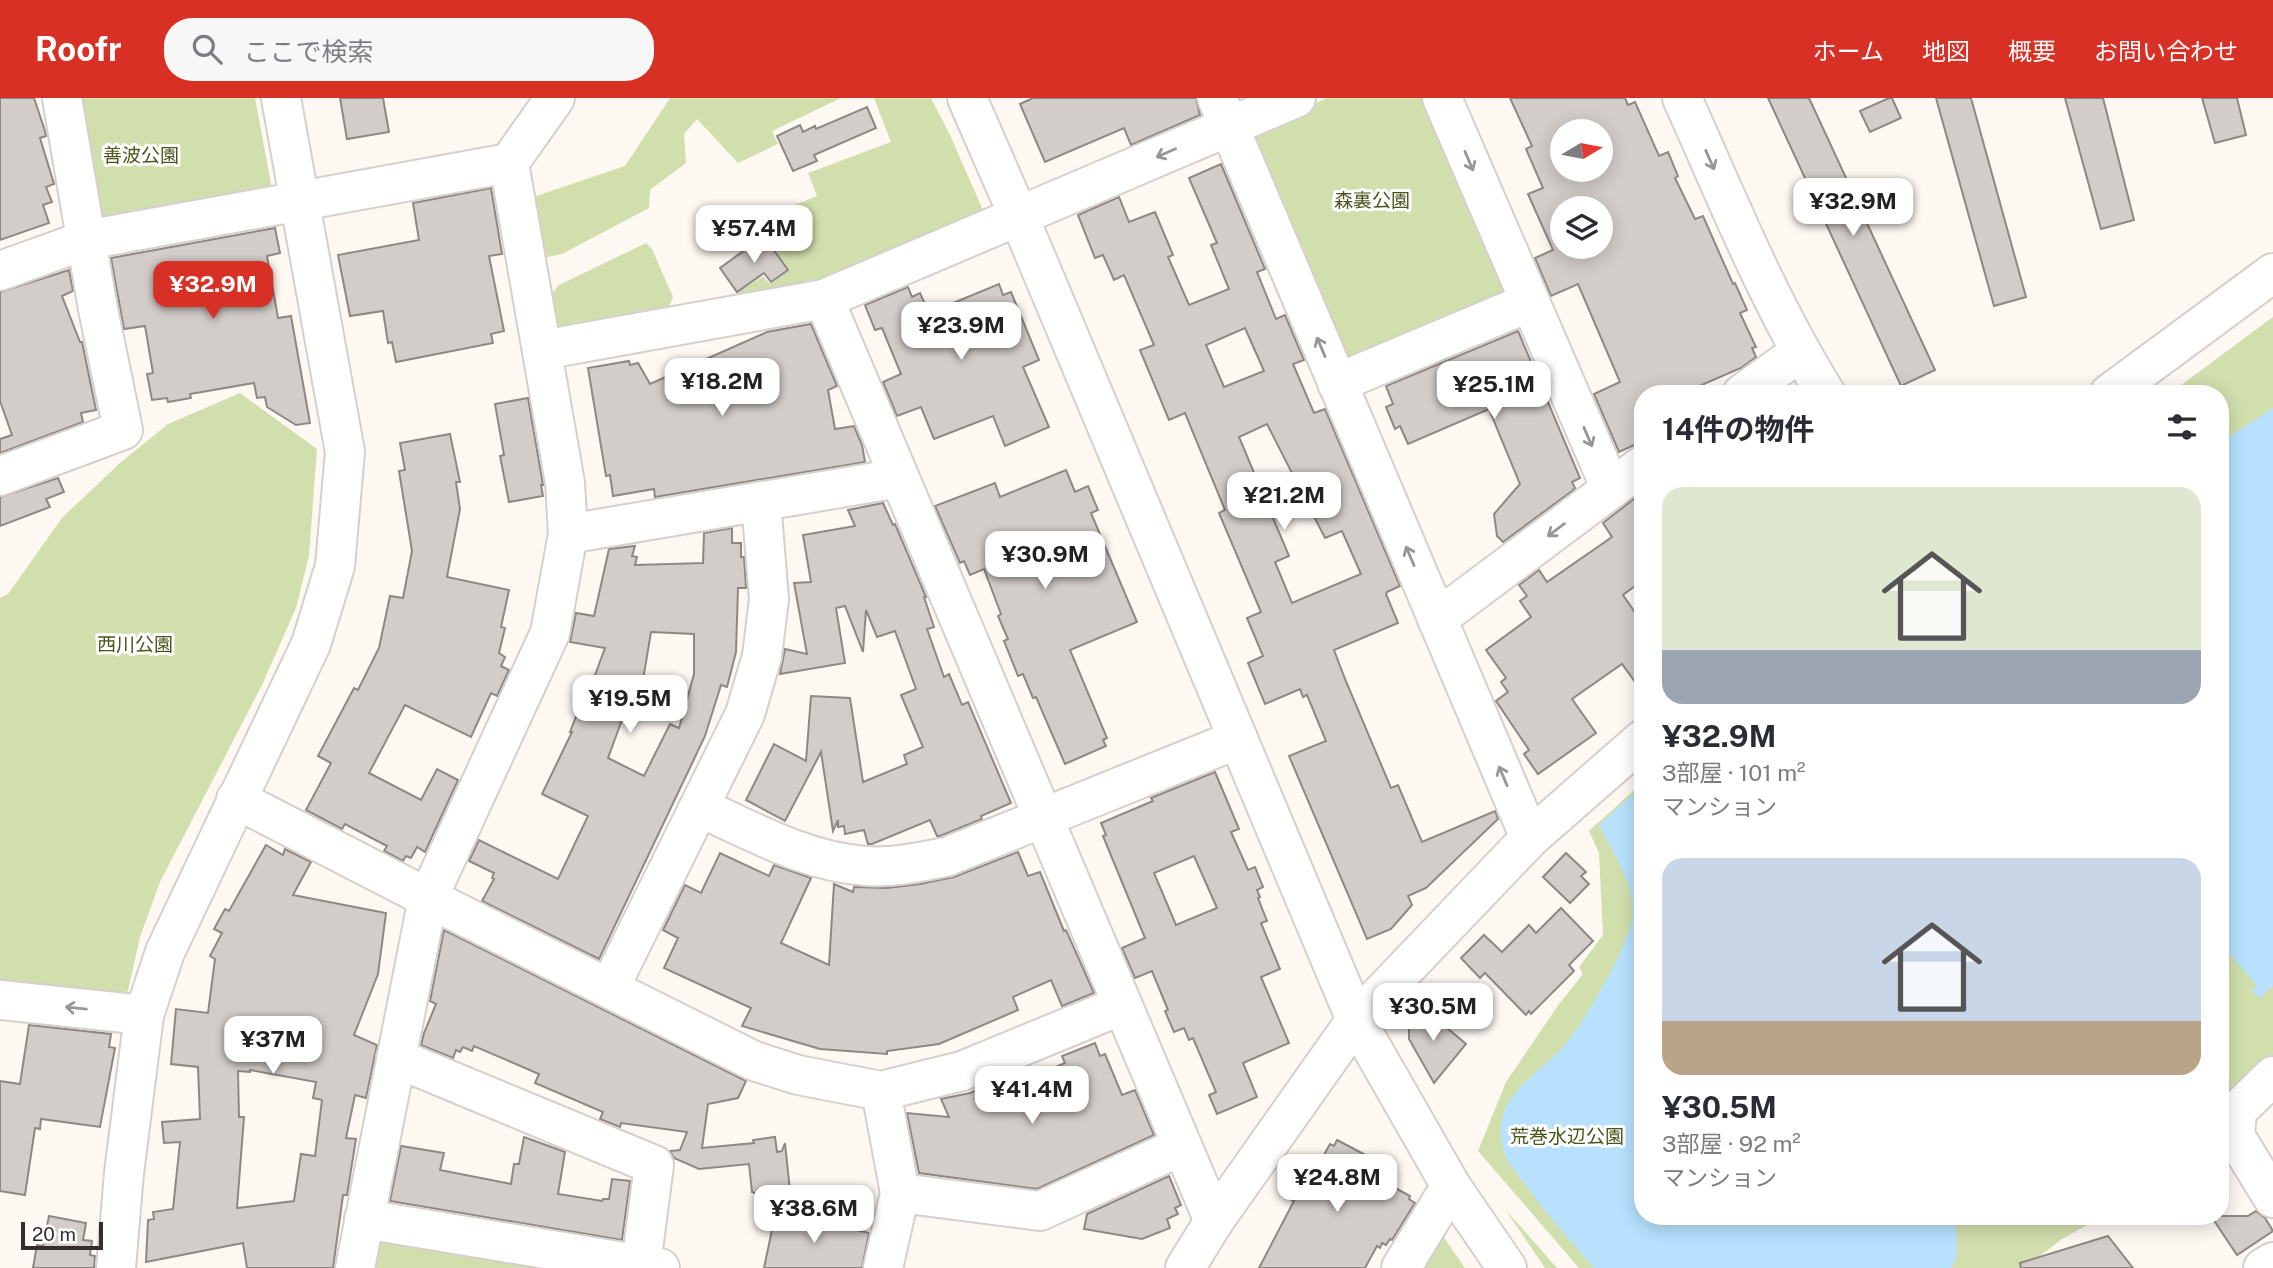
<!DOCTYPE html>
<html lang="ja">
<meta charset="utf-8">
<style>
:root{--surface:#fff;--page:#f7f7f7;--text:#2b2b33;--muted:#7c7c81;--accent:#d93025}
body{margin:0;font-family:"Public Sans","Noto Sans JP",sans-serif;background:var(--page);color:var(--text);height:100vh;display:flex;flex-direction:column;font-size:26px;white-space:nowrap}
*{box-sizing:border-box;margin:0}
p{font-size:23px;color:var(--muted)}
.icon{flex:none;width:38px;height:38px;fill:none;stroke:currentColor;stroke-width:2;stroke-linecap:round;stroke-linejoin:round}
.map{position:relative;flex:1;overflow:hidden}
.details{position:absolute;left:1634px;top:287px;width:595px;height:840px;display:flex;flex-direction:column;background:var(--surface);border-radius:28px;box-shadow:0 4px 18px #0003}
.details>*{flex:none}
.needle{width:46px;rotate:80deg}
.fabs{position:absolute;left:1550px;top:21px;display:grid;gap:14px}
.fabs a{display:grid;place-items:center;width:63px;height:63px;border-radius:50%;background:var(--surface);box-shadow:0 4px 18px #0003;font-size:35px}
.scale{position:absolute;left:21px;bottom:18px;width:82px;box-sizing:border-box;padding-left:7px;border:4px solid #312e2d;border-top:0;font-size:19px;line-height:24px;white-space:nowrap;color:#312e2d;-webkit-text-stroke:5px #fff;paint-order:stroke}
.price{position:absolute;translate:-50% -60px;padding:0 16px;border-radius:14px;background:#fff;color:#222;font-size:23px;line-height:46px;filter:drop-shadow(0 2px 4px #0008)}
.price::after{content:'';position:absolute;left:50%;top:42px;width:21px;height:16px;margin-left:-10px;background:inherit;clip-path:polygon(0 0,100% 0,50% 100%)}
.price.active{background:var(--accent);color:#fff}
ul{padding:0;list-style:none}
li{display:grid;align-content:center;gap:14px;height:371px;padding:0 28px}
li span{display:grid;place-items:center;height:217px;border-radius:21px;color:#555}
li>.icon{margin-inline-start:auto}
span .icon{width:126px;height:126px;fill:#fffc;stroke-width:1}
li b{font-size:30px}
h2{display:flex;justify-content:space-between;align-items:center;height:84px;padding:0 28px;font-size:30px}
header{display:flex;align-items:center;gap:42px;box-sizing:border-box;height:98px;padding:0 35px;background:var(--accent);color:#fff}
header strong{font-size:33px}
nav{display:flex;gap:38px;margin-inline-start:auto;font-size:24px}
.search{width:490px;height:63px;background:var(--page);display:flex;align-items:center;gap:18px;box-sizing:border-box;padding:0 24px;border-radius:28px;color:var(--muted);font-size:26px}
.map>svg:first-child{display:block}
</style>
<header>
<strong>Roofr</strong>
<div class="search"><svg class="icon" aria-label="search" viewBox="0 0 24 24"><circle cx="10" cy="10" r="6"/><path d="M15 15l6 6"/></svg>ここで検索</div>
<nav><a>ホーム</a><a>地図</a><a>概要</a><a>お問い合わせ</a></nav>
</header>
<div class="map">
<svg width="2273" height="1170" viewBox="0 0 2273 1170">
<rect width="100%" height="100%" fill="#fef8f3"/>
<!-- green -->
<g fill="#d1dfad">
<path d="M 73,0 L 255,0 L 272,91 L 102,121 L 94,116 Z"/>
<path d="M 670,0 L 841,0 L 772,33 L 778,46 L 738,65 L 697,21 L 684,36 L 686,65 L 650,92 L 649,110 L 562,156 L 539,161 L 530,100 L 625,68 Z"/>
<path d="M 874,0 L 931,0 L 950,37 L 986,119 L 823,186 L 744,200 L 737,195 L 763,178 L 770,186 L 789,172 L 765,136 L 766,119 L 817,98 L 808,75 L 891,44 Z"/>
<path d="M 1328,0 L 1429,0 L 1508,193 L 1339,263 L 1250,47 L 1255,30 Z"/>
<path d="M 646,145 L 652,151 L 673,199 L 669,209 L 565,229 L 554,226 L 550,198 L 559,187 Z"/>
<path d="M 2273,219 L 2273,963 L 2221,1013 L 2221,296 L 2169,296 Z"/>
<path d="M 240,295 L 317,351 L 309,458 L 296,510 L 262,587 L 160,784 L 140,839 L 128,893 L 113,900 L 0,888 L 0,500 L 8,496 L 62,420 L 121,364 L 168,326 Z"/>
<path d="M 1643,684 L 1643,1118 L 2103,1118 L 2062,1141 L 2024,1170 L 1579,1170 L 1478,1053 L 1506,984 L 1559,906 L 1583,876 L 1579,869 L 1603,837 L 1599,755 L 1589,733 Z"/>
<path d="M 1505,1111 L 1557,1170 L 1545,1170 Z"/>
<path d="M 1436,1128 L 1465,1170 L 1414,1170 Z"/>
<path d="M 384,1136 L 561,1170 L 366,1170 L 371,1147 Z"/>
</g>
<!-- water -->
<g fill="#b7e1fe">
<path d="M 2273,310 L 2273,888 L 2259,900 L 2252,892 L 2257,888 L 2221,846 L 2221,344 Z"/>
<path d="M 1643,687 L 1643,1118 L 1958,1118 C 1952,1136 1963,1154 1951,1170 L 1594,1170 C 1569,1142 1545,1114 1523,1083 C 1517,1075 1508,1066 1505,1057 C 1485,997 1541,979 1570,940 C 1588,917 1627,850 1632,822 C 1637,788 1613,755 1599,727 Z"/>
</g>
<!-- building -->
<g fill="#d3cdc9" stroke="#8e8885" stroke-width="2" fill-rule="evenodd">
<path d="M 0,0 L 34,0 L 45,33 L 46,38 L 40,40 L 54,86 L 46,89 L 52,104 L 43,107 L 49,125 L 0,142 Z"/>
<path d="M 340,0 L 383,0 L 389,34 L 347,41 Z"/>
<path d="M 1033,0 L 1196,0 L 1200,17 L 1131,47 L 1124,30 L 1045,64 L 1020,6 Z"/>
<path d="M 1510,0 L 1625,0 L 1628,7 L 1635,4 L 1659,58 L 1668,54 L 1678,78 L 1675,80 L 1695,121 L 1703,118 L 1733,186 L 1735,185 L 1747,212 L 1740,215 L 1756,249 L 1752,250 L 1756,259 L 1741,270 L 1681,296 L 1643,296 L 1643,343 L 1619,354 L 1594,296 L 1620,284 L 1578,186 L 1551,198 L 1535,160 L 1553,152 L 1528,96 L 1543,90 L 1526,51 L 1532,48 ZM 1563,33 L 1601,33 L 1601,72 L 1563,72 ZM 1563,110 L 1601,110 L 1601,149 L 1563,149 Z"/>
<path d="M 1768,0 L 1809,0 L 1935,272 L 1901,288 Z"/>
<path d="M 1889,0 L 1892,0 L 1901,20 L 1870,34 L 1860,13 Z"/>
<path d="M 1936,0 L 1971,0 L 2026,199 L 1994,208 Z"/>
<path d="M 2065,0 L 2103,0 L 2134,122 L 2101,131 Z"/>
<path d="M 2202,0 L 2237,0 L 2246,37 L 2215,45 Z"/>
<path d="M 867,9 L 876,30 L 814,57 L 817,63 L 793,73 L 777,38 L 800,27 L 803,34 L 815,28 L 816,31 Z"/>
<path d="M 1221,66 L 1265,171 L 1257,174 L 1276,221 L 1285,217 L 1304,262 L 1293,266 L 1314,315 L 1325,311 L 1400,488 L 1387,494 L 1386,496 L 1398,525 L 1334,552 L 1345,581 L 1391,690 L 1398,687 L 1422,744 L 1495,713 L 1498,721 L 1426,790 L 1408,798 L 1412,807 L 1391,831 L 1367,841 L 1289,658 L 1326,643 L 1307,597 L 1303,599 L 1300,591 L 1265,606 L 1248,565 L 1263,558 L 1247,520 L 1261,514 L 1219,415 L 1225,412 L 1185,315 L 1169,322 L 1140,252 L 1154,247 L 1124,177 L 1114,182 L 1103,157 L 1095,160 L 1078,117 L 1119,99 L 1129,124 L 1155,114 L 1173,157 L 1168,159 L 1189,207 L 1229,191 L 1211,147 L 1217,145 L 1189,80 ZM 1245,230 L 1264,273 L 1224,289 L 1206,247 ZM 1267,326 L 1325,440 L 1342,433 L 1361,476 L 1292,505 L 1275,464 L 1289,458 L 1239,339 Z"/>
<path d="M 491,90 L 502,156 L 489,158 L 504,233 L 491,236 L 493,245 L 396,264 L 392,244 L 388,245 L 383,213 L 350,218 L 338,157 L 419,142 L 413,105 Z"/>
<path d="M 275,130 L 280,155 L 267,158 L 278,220 L 291,218 L 310,325 L 296,327 L 267,309 L 265,299 L 257,300 L 254,285 L 190,296 L 191,300 L 168,304 L 167,300 L 152,302 L 147,276 L 153,275 L 145,228 L 124,231 L 111,160 Z"/>
<path d="M 764,138 L 788,172 L 771,184 L 764,175 L 737,194 L 720,170 Z"/>
<path d="M 69,172 L 73,193 L 62,198 L 80,244 L 82,244 L 96,312 L 81,315 L 83,324 L 0,355 L 0,341 L 12,337 L 0,303 L 0,194 Z"/>
<path d="M 999,186 L 1003,197 L 1011,194 L 1039,262 L 1023,269 L 1049,329 L 1005,348 L 993,318 L 934,341 L 921,309 L 897,318 L 883,284 L 901,276 L 882,230 L 875,232 L 865,207 L 908,189 L 912,199 L 920,195 L 929,215 Z"/>
<path d="M 811,226 L 837,288 L 828,292 L 835,331 L 854,328 L 862,347 L 865,364 L 655,399 L 654,391 L 613,398 L 610,377 L 606,378 L 588,270 L 629,263 L 630,267 L 638,265 L 650,286 L 767,234 Z"/>
<path d="M 1518,233 L 1580,380 L 1572,384 L 1575,390 L 1572,393 L 1503,444 L 1497,438 L 1494,416 L 1520,386 L 1489,311 L 1408,346 L 1400,328 L 1395,331 L 1386,309 L 1393,306 L 1386,288 Z"/>
<path d="M 528,300 L 543,387 L 541,387 L 543,398 L 509,404 L 500,358 L 504,357 L 495,306 Z"/>
<path d="M 450,336 L 460,384 L 456,384 L 460,411 L 447,479 L 509,492 L 501,529 L 505,530 L 499,555 L 505,559 L 501,568 L 509,572 L 497,598 L 491,595 L 471,639 L 405,607 L 369,675 L 421,702 L 437,671 L 458,682 L 425,754 L 417,749 L 411,760 L 406,758 L 403,763 L 384,753 L 387,748 L 345,726 L 342,731 L 306,712 L 331,665 L 318,658 L 354,590 L 358,592 L 379,550 L 390,498 L 403,500 L 412,453 L 399,373 L 405,372 L 400,345 Z"/>
<path d="M 1066,372 L 1075,394 L 1088,388 L 1098,412 L 1091,415 L 1137,524 L 1070,552 L 1107,640 L 1103,642 L 1106,648 L 1065,666 L 1036,599 L 1033,600 L 1023,576 L 1018,578 L 1004,543 L 1008,541 L 998,518 L 1001,516 L 984,471 L 970,477 L 964,463 L 960,465 L 935,408 L 995,385 L 1000,399 Z"/>
<path d="M 58,380 L 64,394 L 46,401 L 50,409 L 0,428 L 0,399 Z"/>
<path d="M 1635,400 L 1643,413 L 1643,482 L 1623,497 L 1643,526 L 1643,595 L 1622,566 L 1572,601 L 1596,635 L 1538,676 L 1524,656 L 1529,652 L 1496,603 L 1508,594 L 1501,584 L 1506,580 L 1486,552 L 1531,519 L 1520,503 L 1527,498 L 1519,487 L 1539,472 L 1547,484 L 1612,439 L 1603,425 Z"/>
<path d="M 883,405 L 893,427 L 895,426 L 926,499 L 924,499 L 934,529 L 927,531 L 944,579 L 949,576 L 962,607 L 968,604 L 1011,705 L 981,718 L 982,721 L 940,738 L 937,738 L 930,722 L 872,746 L 868,746 L 864,732 L 845,736 L 844,728 L 838,729 L 838,722 L 833,733 L 821,654 L 785,723 L 746,702 L 774,646 L 806,663 L 811,598 L 850,600 L 863,684 L 907,666 L 904,657 L 923,649 L 901,597 L 916,591 L 895,533 L 877,539 L 866,512 L 863,554 L 845,508 L 836,510 L 845,565 L 780,576 L 785,551 L 807,556 L 794,485 L 811,484 L 803,437 L 855,428 L 848,412 Z"/>
<path d="M 732,430 L 732,445 L 741,445 L 741,459 L 744,459 L 746,490 L 738,490 L 736,554 L 727,589 L 721,587 L 705,638 L 599,861 L 482,803 L 494,781 L 492,780 L 494,775 L 469,763 L 479,742 L 558,781 L 588,718 L 542,696 L 572,634 L 570,634 L 579,611 L 582,612 L 605,550 L 570,544 L 576,515 L 594,518 L 609,451 L 635,448 L 632,458 L 637,459 L 635,467 L 703,465 L 704,435 ZM 651,534 L 694,536 L 694,576 L 679,630 L 670,626 L 644,678 L 608,660 L 637,581 L 643,582 Z"/>
<path d="M 1215,674 L 1239,731 L 1231,734 L 1248,772 L 1255,769 L 1263,789 L 1257,792 L 1260,799 L 1258,800 L 1267,823 L 1261,825 L 1280,871 L 1261,879 L 1289,945 L 1243,965 L 1257,999 L 1217,1016 L 1209,997 L 1216,994 L 1193,940 L 1189,942 L 1184,930 L 1174,934 L 1165,913 L 1168,912 L 1152,873 L 1135,880 L 1122,850 L 1145,840 L 1103,738 L 1106,737 L 1101,725 L 1153,703 L 1151,700 ZM 1194,758 L 1217,810 L 1176,827 L 1154,775 Z"/>
<path d="M 266,747 L 283,757 L 285,751 L 311,764 L 293,797 L 386,815 L 378,876 L 354,937 L 377,947 L 366,1000 L 355,997 L 346,1040 L 356,1041 L 347,1097 L 343,1097 L 333,1170 L 247,1170 L 243,1145 L 146,1164 L 148,1122 L 154,1121 L 153,1114 L 173,1111 L 180,1044 L 164,1045 L 162,1024 L 200,1021 L 198,969 L 171,966 L 176,911 L 208,915 L 215,861 L 210,858 L 222,835 L 214,831 L 225,811 L 229,813 ZM 250,972 L 316,984 L 313,1000 L 322,1002 L 315,1058 L 301,1056 L 294,1103 L 237,1110 L 244,1019 L 239,1019 L 238,973 L 250,974 Z"/>
<path d="M 1018,754 L 1028,778 L 1040,774 L 1064,833 L 1066,832 L 1094,895 L 1062,908 L 1051,882 L 1013,899 L 1018,912 L 939,946 L 887,953 L 887,956 L 820,951 L 742,928 L 751,910 L 664,870 L 678,840 L 663,832 L 685,787 L 701,795 L 720,755 L 769,778 L 774,767 L 811,780 L 781,845 L 829,867 L 834,786 L 853,794 L 854,789 L 887,790 L 920,786 L 954,779 Z"/>
<path d="M 1566,755 L 1586,774 L 1581,778 L 1589,786 L 1570,805 L 1543,779 Z"/>
<path d="M 1561,810 L 1593,843 L 1569,867 L 1574,873 L 1531,916 L 1529,913 L 1526,917 L 1485,875 L 1480,880 L 1461,860 L 1484,837 L 1502,854 L 1529,827 L 1536,835 Z"/>
<path d="M 444,832 L 746,983 L 738,1000 L 708,1006 L 702,1050 L 754,1045 L 753,1042 L 775,1039 L 777,1054 L 782,1053 L 785,1045 L 792,1112 L 787,1110 L 765,1112 L 768,1101 L 752,1094 L 749,1066 L 699,1071 L 674,1060 L 670,1053 L 680,1052 L 687,1034 L 621,1025 L 620,1029 L 600,1021 L 603,1014 L 535,985 L 539,976 L 474,948 L 472,953 L 463,949 L 460,954 L 456,952 L 453,960 L 421,947 L 424,935 L 436,906 L 430,903 Z"/>
<path d="M 1421,908 L 1466,946 L 1434,985 L 1409,941 L 1409,923 Z"/>
<path d="M 29,927 L 111,936 L 109,949 L 115,950 L 100,1029 L 41,1021 L 40,1031 L 35,1030 L 25,1097 L 0,1093 L 0,983 L 20,986 Z"/>
<path d="M 1095,945 L 1100,958 L 1105,956 L 1122,997 L 1135,992 L 1154,1037 L 1037,1091 L 919,1075 L 907,1015 L 949,1019 L 941,1001 L 970,995 L 1013,977 L 1017,986 L 1065,965 L 1062,958 Z"/>
<path d="M 524,1039 L 565,1054 L 558,1096 L 602,1103 L 603,1101 L 609,1101 L 612,1081 L 630,1083 L 622,1142 L 390,1103 L 401,1048 L 444,1055 L 440,1072 L 511,1086 L 514,1066 L 519,1066 Z"/>
<path d="M 1337,1042 L 1375,1062 L 1368,1075 L 1410,1098 L 1409,1101 L 1415,1105 L 1392,1142 L 1390,1141 L 1386,1147 L 1382,1145 L 1380,1150 L 1377,1148 L 1365,1170 L 1259,1170 L 1294,1103 L 1283,1097 L 1301,1062 L 1316,1071 L 1330,1046 L 1334,1048 Z"/>
<path d="M 1169,1078 L 1181,1107 L 1175,1110 L 1178,1116 L 1167,1121 L 1170,1130 L 1142,1141 L 1084,1131 L 1087,1116 Z"/>
<path d="M 776,1113 L 869,1135 L 862,1170 L 764,1170 Z"/>
<path d="M 2256,1113 L 2265,1120 L 2273,1133 L 2237,1157 L 2211,1118 L 2248,1118 Z"/>
<path d="M 49,1118 L 86,1125 L 83,1142 L 92,1143 L 90,1157 L 95,1158 L 94,1170 L 33,1170 L 37,1147 L 43,1148 Z"/>
<path d="M 2108,1138 L 2133,1170 L 2021,1170 L 2020,1165 Z"/>
</g>
<g fill="none" stroke-linecap="round" stroke-linejoin="round">
<!-- minor casing -->
<g stroke="#d6d0cc" stroke-width="42">
<g id="minor">
<path d="M 967,0 L 1019,119 L 1356,922 L 1451,1088 L 1507,1170"/>
<path d="M 1217,0 L 1530,740"/>
<path d="M 1442,0 L 1611,391"/>
<path d="M 1682,0 C 1727,100 1768,203 1826,296"/>
<path d="M 0,173 L 86,142 L 509,65 L 555,0"/>
<path d="M 824,201 L 1214,1123"/>
<path d="M 542,252 L 824,201 L 1296,0"/>
<path d="M 1337,285 L 1530,204"/>
<path d="M 1742,296 L 1800,254"/>
<path d="M 2109,296 L 2273,175"/>
<path d="M 0,378 L 123,332 L 98,211 L 62,0"/>
<path d="M 568,436 L 899,380"/>
<path d="M 1437,521 L 1643,367"/>
<path d="M 236,701 L 428,800 L 754,963 L 798,977 L 881,993 L 962,973 L 1122,907"/>
<path d="M 699,709 C 752,733 806,764 866,768 C 893,770 920,764 946,759 L 1238,641"/>
<path d="M 610,889 L 745,616 L 762,558 L 769,501 L 761,403"/>
<path d="M 0,902 L 144,917"/>
<path d="M 396,960 L 654,1067 L 641,1167"/>
<path d="M 2273,978 L 2237,1013 L 2235,1038 L 2273,1100"/>
<path d="M 881,993 L 900,1095 L 883,1170"/>
<path d="M 900,1095 L 1040,1113 L 1182,1048"/>
<path d="M 364,1121 L 660,1170"/>
<path d="M 116,1170 L 124,1075 L 144,917 L 165,854 L 311,546 L 335,468 L 345,354 L 281,0"/>
<path d="M 355,1170 L 428,800 L 550,535 L 568,436 L 565,385 L 509,65"/>
<path d="M 1185,1170 L 1214,1123 L 1356,922 L 1530,740 L 1643,641"/>
<path d="M 1401,1170 L 1451,1088"/>
<path d="M 2263,1170 L 2273,1164"/>
</g>
</g>
<!-- minor -->
<use href="#minor" stroke="#fff" stroke-width="38"/>
</g>
<!-- one-way arrows -->
<defs><path id="oneway-shaft" d="M-6 0H5M1.5-3L5.5 0L1.5 3" fill="none" stroke-width="1.6" stroke-linecap="round" stroke-linejoin="round" transform="scale(1.75)"/></defs>
<g stroke="#989696">
<use href="#oneway-shaft" transform="translate(1166 55) rotate(156)"/>
<use href="#oneway-shaft" transform="translate(1710 62) rotate(66)"/>
<use href="#oneway-shaft" transform="translate(1469 63) rotate(67)"/>
<use href="#oneway-shaft" transform="translate(1321 249) rotate(-113)"/>
<use href="#oneway-shaft" transform="translate(1588 339) rotate(67)"/>
<use href="#oneway-shaft" transform="translate(1556 432) rotate(143)"/>
<use href="#oneway-shaft" transform="translate(1410 458) rotate(-113)"/>
<use href="#oneway-shaft" transform="translate(1503 678) rotate(-113)"/>
<use href="#oneway-shaft" transform="translate(76 910) rotate(-174)"/>
</g>
<g text-anchor="middle" stroke-width="6" stroke-linejoin="round" paint-order="stroke">
<!-- park labels -->
<g font-size="19" fill="#49551a" stroke="#fff">
<text x="141" y="64">善波公園</text>
<text x="1372" y="109">森裏公園</text>
<text x="135" y="553">西川公園</text>
<text x="1567" y="1045">荒巻水辺公園</text>
</g>
</g>
</svg>
<div class="fabs">
<a><svg class="needle" viewBox="-14 -14 28 28"><path d="M0-13l5 13h-10z" fill="#e53935"/><path d="M0 13l5-13h-10z" fill="#7c7c81"/></svg></a>
<a><svg class="icon" aria-label="layers" viewBox="0 0 24 24"><path d="M12 4l9 5-9 5-9-5zM3 14l9 5 9-5"/></svg></a>
</div>
<div class="scale">20 m</div>
<b class="price" style="left:1853px;top:140px">¥32.9M</b>
<b class="price" style="left:754px;top:167px">¥57.4M</b>
<b class="price active" style="left:213px;top:223px">¥32.9M</b>
<b class="price" style="left:961px;top:264px">¥23.9M</b>
<b class="price" style="left:722px;top:320px">¥18.2M</b>
<b class="price" style="left:1494px;top:323px">¥25.1M</b>
<b class="price" style="left:1284px;top:434px">¥21.2M</b>
<b class="price" style="left:1045px;top:493px">¥30.9M</b>
<b class="price" style="left:630px;top:637px">¥19.5M</b>
<b class="price" style="left:1433px;top:945px">¥30.5M</b>
<b class="price" style="left:273px;top:978px">¥37M</b>
<b class="price" style="left:1032px;top:1028px">¥41.4M</b>
<b class="price" style="left:1337px;top:1116px">¥24.8M</b>
<b class="price" style="left:814px;top:1147px">¥38.6M</b>
<section class="details">
<h2>14件の物件<svg class="icon" aria-label="filters" viewBox="0 0 24 24"><path d="M4 7h16M4 17h16"/><circle cx="9" cy="7" r="2"/><circle cx="15" cy="17" r="2"/></svg></h2>
<ul>
<li><span style="background:linear-gradient(#dfe7d0 75%,#9aa5b1 0)"><svg class="icon" aria-label="home" viewBox="0 0 24 24"><path d="M3 11l9-7 9 7M6 9v11h12V9"/></svg></span><div><b>¥32.9M</b><p>3部屋 · 101 m²</p><p>マンション</p></div></li>
<li><span style="background:linear-gradient(#c9d6e8 75%,#b9a48a 0)"><svg class="icon" aria-label="home" viewBox="0 0 24 24"><path d="M3 11l9-7 9 7M6 9v11h12V9"/></svg></span><div><b>¥30.5M</b><p>3部屋 · 92 m²</p><p>マンション</p></div></li>
</ul>
</section>
</div>
